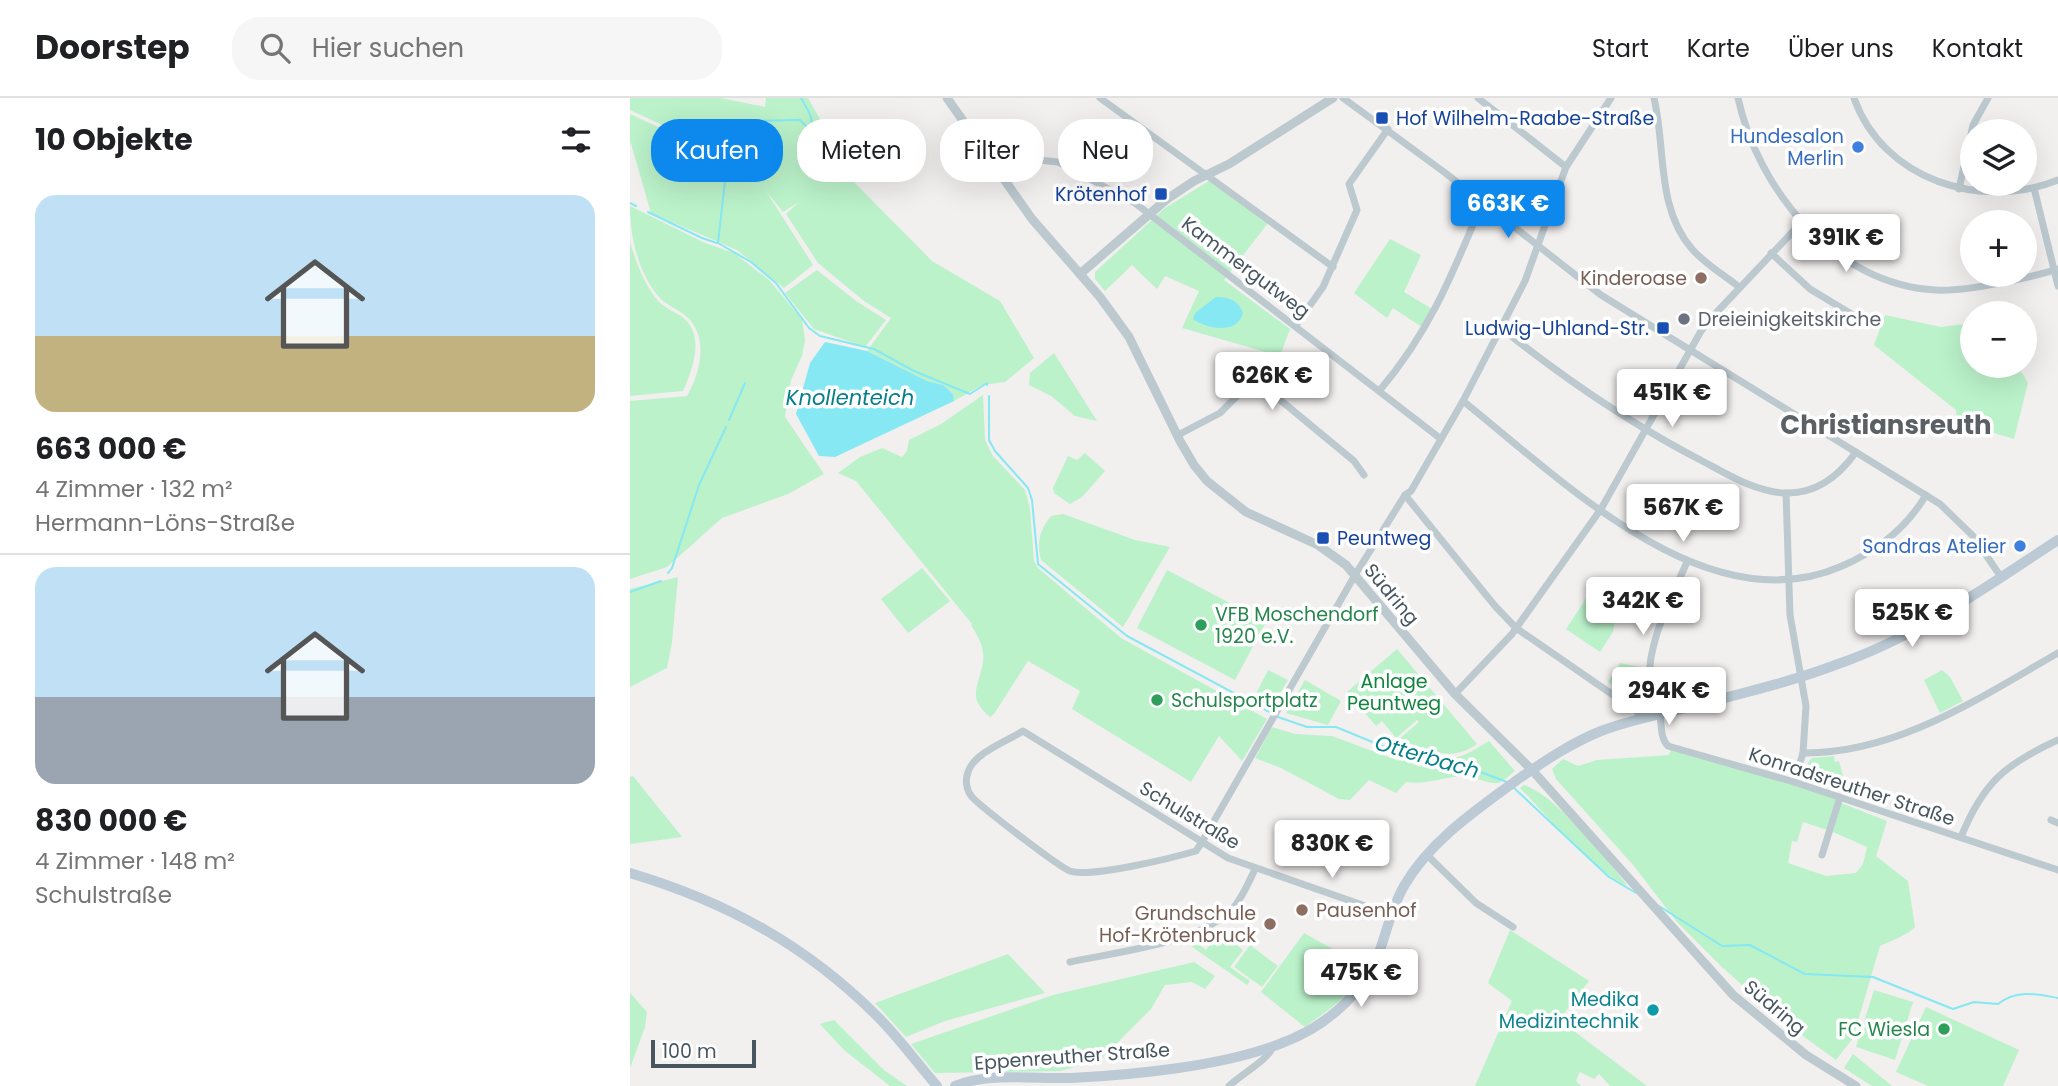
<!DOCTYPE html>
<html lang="de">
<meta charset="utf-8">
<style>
:root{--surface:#fff;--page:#f6f6f6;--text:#202124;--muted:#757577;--line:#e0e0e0;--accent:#0d89ee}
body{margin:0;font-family:Poppins,sans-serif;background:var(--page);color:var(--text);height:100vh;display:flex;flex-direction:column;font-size:26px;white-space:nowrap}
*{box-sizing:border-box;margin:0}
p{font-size:23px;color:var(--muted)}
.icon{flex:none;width:38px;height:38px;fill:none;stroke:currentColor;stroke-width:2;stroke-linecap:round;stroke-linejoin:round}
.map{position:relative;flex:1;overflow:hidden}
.details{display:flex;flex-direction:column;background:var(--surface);width:630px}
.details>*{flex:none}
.hud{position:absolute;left:21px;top:21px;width:665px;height:63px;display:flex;gap:14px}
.fabs{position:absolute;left:1330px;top:21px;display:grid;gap:14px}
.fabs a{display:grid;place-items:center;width:77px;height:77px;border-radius:50%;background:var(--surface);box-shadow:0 7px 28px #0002;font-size:35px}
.scale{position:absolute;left:21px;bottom:18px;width:105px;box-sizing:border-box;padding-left:7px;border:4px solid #46555e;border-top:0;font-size:19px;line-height:24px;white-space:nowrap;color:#46555e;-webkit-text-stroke:5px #fff;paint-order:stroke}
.price{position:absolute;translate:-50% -60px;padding:0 16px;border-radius:7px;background:#fff;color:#222;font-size:23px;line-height:46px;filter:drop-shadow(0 2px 4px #0008)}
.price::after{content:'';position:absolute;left:50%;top:42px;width:21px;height:16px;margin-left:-10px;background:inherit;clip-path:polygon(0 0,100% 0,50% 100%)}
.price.on{background:var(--accent);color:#fff}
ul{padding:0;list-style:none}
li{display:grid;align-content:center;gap:14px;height:371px;padding:0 35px}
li+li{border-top:2px solid var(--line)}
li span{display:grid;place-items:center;height:217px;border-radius:21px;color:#555}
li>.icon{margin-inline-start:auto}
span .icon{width:126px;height:126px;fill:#fffc;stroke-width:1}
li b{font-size:30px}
h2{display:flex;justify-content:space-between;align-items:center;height:84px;padding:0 35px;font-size:30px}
.chip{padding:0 24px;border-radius:28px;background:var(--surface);box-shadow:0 7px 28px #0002;font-size:24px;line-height:63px}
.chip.on{background:var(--accent);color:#fff}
header{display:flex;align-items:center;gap:42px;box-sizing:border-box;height:98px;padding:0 35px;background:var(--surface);border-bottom:2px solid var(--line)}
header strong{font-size:33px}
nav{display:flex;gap:38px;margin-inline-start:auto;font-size:24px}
.search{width:490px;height:63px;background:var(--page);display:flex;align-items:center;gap:18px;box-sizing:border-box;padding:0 24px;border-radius:28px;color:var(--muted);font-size:26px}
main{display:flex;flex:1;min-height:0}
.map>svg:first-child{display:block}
</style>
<header>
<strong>Doorstep</strong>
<div class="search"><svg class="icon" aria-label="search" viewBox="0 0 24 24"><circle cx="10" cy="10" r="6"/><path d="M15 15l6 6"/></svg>Hier suchen</div>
<nav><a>Start</a><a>Karte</a><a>Über uns</a><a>Kontakt</a></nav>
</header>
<main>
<section class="details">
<h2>10 Objekte<svg class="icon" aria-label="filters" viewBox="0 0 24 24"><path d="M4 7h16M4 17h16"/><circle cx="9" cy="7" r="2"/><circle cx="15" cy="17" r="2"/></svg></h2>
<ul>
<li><span style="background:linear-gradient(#bfe0f5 65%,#c2b280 0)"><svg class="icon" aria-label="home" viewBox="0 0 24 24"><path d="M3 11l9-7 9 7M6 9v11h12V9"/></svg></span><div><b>663 000 €</b><p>4 Zimmer · 132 m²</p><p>Hermann-Löns-Straße</p></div></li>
<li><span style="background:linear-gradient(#bfe0f5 60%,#9aa5b1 0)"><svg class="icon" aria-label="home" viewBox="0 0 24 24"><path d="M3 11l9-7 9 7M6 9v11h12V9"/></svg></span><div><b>830 000 €</b><p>4 Zimmer · 148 m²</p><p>Schulstraße</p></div></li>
</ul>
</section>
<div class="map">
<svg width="1428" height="988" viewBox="0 0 1428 988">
<rect width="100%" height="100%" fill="#f2efef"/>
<!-- green -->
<g fill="#bbf2ca">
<path d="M 0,0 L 91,0 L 135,9 L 136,0 L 178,0 L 195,30 L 196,40 L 220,80 L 302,163 L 370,203 L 404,260 L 375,284 L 352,287 L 324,303 L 323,296 L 313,287 L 297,283 L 237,253 L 261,220 L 234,203 L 188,165 L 156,116 L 169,104 L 153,114 L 136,93 L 183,167 L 154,190 L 107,152 L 21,115 L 0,42 L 0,16 L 103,64 L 122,22 L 102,59 L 0,12 Z"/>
<path d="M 579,83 L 638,125 L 594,182 L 660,231 L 650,258 L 552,230 L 569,193 L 535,178 L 527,191 L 502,167 L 475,193 L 465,181 L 465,174 L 535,110 Z"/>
<path d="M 0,108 L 75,145 L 104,155 L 139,182 L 172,221 L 175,242 L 172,258 L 161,282 L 155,319 L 194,376 L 158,396 L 92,420 L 37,469 L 0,481 L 0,303 L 57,298 C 70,276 78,242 60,222 C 51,212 37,208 29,199 C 8,175 0,138 0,108 Z"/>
<path d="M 760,141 L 791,157 L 774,194 L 802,211 L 792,229 L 763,210 L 757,220 L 724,195 Z"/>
<path d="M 0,144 C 6,164 14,186 28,203 C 35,210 43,213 51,218 C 76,236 63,270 53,293 L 0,298 Z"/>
<path d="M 187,172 L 226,203 L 256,222 L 235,249 L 184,231 L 155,195 Z"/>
<path d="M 1255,217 L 1311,229 L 1342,225 L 1342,268 L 1388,268 L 1398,285 L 1384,341 L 1327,324 L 1326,312 L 1244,247 Z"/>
<path d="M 424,255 L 467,323 L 445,318 L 421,298 L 399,287 L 400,275 Z"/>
<path d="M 353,297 L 355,342 L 363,358 L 395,392 L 400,411 L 404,463 L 408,470 L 491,540 L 637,621 L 612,663 L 589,638 L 561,684 L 442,611 L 450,593 L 398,563 L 364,616 L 360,619 C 336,599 349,589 353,564 C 355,550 348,538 341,527 L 342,526 L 226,383 L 208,375 L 230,359 L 252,350 L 272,359 L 277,353 L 279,342 L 311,326 Z"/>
<path d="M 455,355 L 475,373 L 452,399 L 440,406 L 424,395 L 423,390 L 438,358 L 447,362 Z"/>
<path d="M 433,416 L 505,442 L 540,449 L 493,529 L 411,462 C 407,444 409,433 421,418 Z"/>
<path d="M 292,470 L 320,503 L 278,535 L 251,501 Z"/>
<path d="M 537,472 L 636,524 L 605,582 L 507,530 Z"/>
<path d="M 48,479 L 42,544 L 37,570 L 0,589 L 0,491 Z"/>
<path d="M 957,499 L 986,517 L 983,534 L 970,554 L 936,531 Z"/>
<path d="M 767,551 L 847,646 C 819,666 798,650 768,642 L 789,624 L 787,622 L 766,640 L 752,623 L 746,628 L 717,594 Z"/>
<path d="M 990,565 L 1015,570 L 1012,598 L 1003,600 L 978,584 Z"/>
<path d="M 638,572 L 658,582 L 641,611 L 624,600 Z"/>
<path d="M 1312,572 L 1320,579 L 1333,603 L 1310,615 L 1294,582 Z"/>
<path d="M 675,582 L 711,603 L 698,627 L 656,615 Z"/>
<path d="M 642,629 L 665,636 L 702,638 L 769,663 L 771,660 L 790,669 L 800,656 C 826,666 837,656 859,643 L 885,673 C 879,677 873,685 866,685 C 855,685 844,678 833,678 C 813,679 796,687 776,684 L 766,695 L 739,682 L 720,702 L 709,701 L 651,670 L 625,660 Z"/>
<path d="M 1041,651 L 1206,700 L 1197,732 L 1173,724 L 1167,744 L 1162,743 L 1158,765 L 1196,778 L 1226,775 L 1233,766 L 1237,749 L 1203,734 L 1211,705 L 1257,723 L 1246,758 L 1278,783 L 1285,829 C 1277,837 1261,843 1250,848 L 1223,940 L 1206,962 L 1147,919 L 1091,868 L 1047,824 L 1004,768 L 926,681 L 922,671 L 933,661 L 948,668 L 967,662 L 1039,657 Z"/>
<path d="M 1204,658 L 1205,664 L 1209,663 L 1213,678 L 1188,679 L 1185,686 L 1172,680 L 1173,671 L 1182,660 Z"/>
<path d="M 3,678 L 52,739 L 0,746 L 0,679 Z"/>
<path d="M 894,687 C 926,697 976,760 998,788 C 963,775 917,717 890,690 Z"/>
<path d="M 880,832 L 959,883 L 929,922 L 1017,988 L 980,988 L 969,976 L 964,981 L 950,974 L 946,983 L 951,988 L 845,988 L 882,903 L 858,885 Z"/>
<path d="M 589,834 L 613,852 L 600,869 L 620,883 L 617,887 L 561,848 L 564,843 L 576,852 Z"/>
<path d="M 674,835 L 731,867 C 727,896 696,913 675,929 L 631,894 Z"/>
<path d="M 620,847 L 648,868 L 632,889 L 604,869 Z"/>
<path d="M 378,856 L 415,895 L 315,923 L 276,939 L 245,905 Z"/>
<path d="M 564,864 L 585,878 L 575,891 L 562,884 L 535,887 L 521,911 L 470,962 L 430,973 L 305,975 L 281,946 L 423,897 Z"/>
<path d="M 1244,892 L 1283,904 L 1265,962 L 1226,949 Z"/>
<path d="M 0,895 L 17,914 L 15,929 L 0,970 Z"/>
<path d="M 1296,909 L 1389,952 L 1373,988 L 1298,988 L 1266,974 Z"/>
<path d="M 204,922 L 255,973 L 277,988 L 260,988 L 214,952 L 190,926 Z"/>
<path d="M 1223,956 L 1262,988 L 1242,988 L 1214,970 Z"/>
</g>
<!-- water -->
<g fill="#85e8f2">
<path d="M 586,199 C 599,199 608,202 613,215 C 608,237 576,231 563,221 L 565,215 Z"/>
<path d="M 195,244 L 237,253 L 297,283 L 313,287 L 323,296 L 324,303 L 205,359 L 189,358 L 166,316 L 180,265 Z"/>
</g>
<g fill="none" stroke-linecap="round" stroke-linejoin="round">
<!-- stream -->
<g stroke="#85e8f2" stroke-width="2">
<path d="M 171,0 C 176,9 186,22 180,32 L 170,22 L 114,23 L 97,65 L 88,145 L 121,164 L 146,185 L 179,230 L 190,238 L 244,251 L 284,273 L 340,296 L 357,285 L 357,287"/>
<path d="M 0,105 L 6,108"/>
<path d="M 18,114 L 72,140 L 87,145"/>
<path d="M 359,298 L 359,342 L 365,353 L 398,390 L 402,402 L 408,466 L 497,538 L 643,616"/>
<path d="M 99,322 L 115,285"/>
<path d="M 38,475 L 42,470 L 69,387 L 96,329"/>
<path d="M 0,494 L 31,483"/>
<path d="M 648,619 L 677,629 L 706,629 L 757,650 L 782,651 L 802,662 L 848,673 L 877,684"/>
<path d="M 884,690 L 979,779 L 1006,795"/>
<path d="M 1029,808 L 1092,848 L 1120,847 L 1175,876 L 1243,879 L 1323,911 L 1344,904 L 1368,906 C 1387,891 1406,896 1428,900"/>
</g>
<!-- minor -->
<g stroke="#bcc9cf" stroke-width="7">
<path d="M 470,0 L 703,169"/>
<path d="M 713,0 L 814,74 L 971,197 L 1310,406 L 1343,438 L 1371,479"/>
<path d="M 848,0 L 936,69"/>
<path d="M 1024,0 C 1036,50 1026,110 1062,151 C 1075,166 1094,177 1109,189"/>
<path d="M 1108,0 C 1128,92 1205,187 1306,192 C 1336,194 1398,180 1428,171"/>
<path d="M 1224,0 C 1253,82 1351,113 1428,82"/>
<path d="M 369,78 L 399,61 L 428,64 L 505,105 L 811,341"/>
<path d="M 1404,90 L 1428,188"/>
<path d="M 1329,91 L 1343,27 L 1358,0"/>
<path d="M 1141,155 L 1180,191 L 1223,217"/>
<path d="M 666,227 L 693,189 L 727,112 L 719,86 L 758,31"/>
<path d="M 871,230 C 936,282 1002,327 1076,365 C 1100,378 1127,394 1155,395 C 1186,396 1209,378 1226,354"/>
<path d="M 750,292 C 800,233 823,175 852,105"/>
<path d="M 833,303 C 931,381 1077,528 1212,468 C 1247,453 1277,429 1296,397"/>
<path d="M 548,337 L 590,315 L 614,291 L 626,289 L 643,296 L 724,363 L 734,377"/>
<path d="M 1156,395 L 1160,517 L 1176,608 L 1173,655 L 1164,684"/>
<path d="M 775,397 L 865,508 L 886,530 L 1015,619"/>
<path d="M 1057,464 C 1040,503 1014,550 1020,593 C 1021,603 1027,609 1030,618 C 1032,628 1030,640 1038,648 L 1164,684 L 1428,772"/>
<path d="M 825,596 L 882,536 L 971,411 L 1071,233 L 1086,215 L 1171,125"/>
<path d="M 1173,655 C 1267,656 1349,600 1428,555"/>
<path d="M 1421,722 L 1428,725"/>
<path d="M 1331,739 C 1353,685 1375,666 1428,642"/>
<path d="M 797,757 L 846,805 L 883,829"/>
<path d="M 1192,757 L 1210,699"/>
<path d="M 761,817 L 598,760 L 393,633 C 377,643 344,655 338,674 C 335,682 336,692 342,699 C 351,709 429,769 440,773 C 461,780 542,760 566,753 L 572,744 L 725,477 L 775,397 L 781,393 L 833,303 L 895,183 L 936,69 L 981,0"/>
<path d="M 440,864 C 486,854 573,845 604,809 C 613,798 619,784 625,771"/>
<path d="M 599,988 C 610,977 640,961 643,948"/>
</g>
<!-- tertiary -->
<g stroke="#bcc9cf" stroke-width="9">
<path d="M 317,0 L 402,121 L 470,199 L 499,239 L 550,343 L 564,367 L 577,383 L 616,414 L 688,447 L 716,467 L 825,596 L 902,672 L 1103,897 L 1176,957 L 1226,988"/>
<path d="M 450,176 L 537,101 L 564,83 L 599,66 L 703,0"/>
</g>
<!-- secondary -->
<g stroke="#bbcad4" stroke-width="10">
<path d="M 0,775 C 97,804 176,847 248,919 C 269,940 287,965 307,988"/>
<path d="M 325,988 C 356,974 407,981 441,980 C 504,977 594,968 652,945 C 695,929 731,898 749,855 C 757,832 762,809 774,788 C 800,743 846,712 887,682 C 913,664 941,645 971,633 C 997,623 1025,617 1052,611 C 1105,597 1158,585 1208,566 C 1289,538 1357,488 1428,442"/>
</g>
</g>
<!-- markers -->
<g fill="#1a4fb4" stroke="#fff" stroke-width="2.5">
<rect x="745" y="13" width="14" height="14" rx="3.5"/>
<rect x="524" y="89" width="14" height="14" rx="3.5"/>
<rect x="1026" y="223" width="14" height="14" rx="3.5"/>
<rect x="686" y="433" width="14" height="14" rx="3.5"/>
</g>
<g fill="#3f7fe0" stroke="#fff" stroke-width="2.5">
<circle cx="1228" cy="49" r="7"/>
<circle cx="1390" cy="448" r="7"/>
</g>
<g fill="#8d6e63" stroke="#fff" stroke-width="2.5">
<circle cx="1071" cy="180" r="7"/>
<circle cx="672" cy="812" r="7"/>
<circle cx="640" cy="826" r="7"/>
</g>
<circle fill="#6b7280" stroke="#fff" stroke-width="2.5" cx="1054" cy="221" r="7"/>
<g fill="#2e9e5b" stroke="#fff" stroke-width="2.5">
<circle cx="571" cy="527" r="7"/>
<circle cx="527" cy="602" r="7"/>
<circle cx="1314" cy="931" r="7"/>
</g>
<circle fill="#0f9aa8" stroke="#fff" stroke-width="2.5" cx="1023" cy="912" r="7"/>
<g text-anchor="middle" stroke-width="7" stroke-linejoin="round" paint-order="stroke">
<!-- transit labels -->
<g font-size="19" fill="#164399" stroke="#fff" text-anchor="start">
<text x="766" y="27">Hof Wilhelm-Raabe-Straße</text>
<text x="517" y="103" text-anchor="end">Krötenhof</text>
<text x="1019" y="237" text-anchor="end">Ludwig-Uhland-Str.</text>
<text x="707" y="447">Peuntweg</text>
</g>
<!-- shop labels -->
<g font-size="19" fill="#366cbe" stroke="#fff" text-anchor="end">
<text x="1214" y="45">Hundesalon<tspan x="1214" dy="22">Merlin</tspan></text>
<text x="1376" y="455">Sandras Atelier</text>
</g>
<!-- street labels -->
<g font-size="19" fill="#46555e" stroke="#fff">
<text transform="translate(616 169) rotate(37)" y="7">Kammergutweg</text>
<text transform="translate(762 496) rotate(50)" y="7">Südring</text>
<text transform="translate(1222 688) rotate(18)" y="7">Konradsreuther Straße</text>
<text transform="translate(560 717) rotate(31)" y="7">Schulstraße</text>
<text transform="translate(1145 909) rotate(40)" y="7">Südring</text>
<text transform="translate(442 958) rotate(-4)" y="7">Eppenreuther Straße</text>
</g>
<!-- education labels -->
<g font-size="19" fill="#785e54" stroke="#fff" text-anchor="end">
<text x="1057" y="187">Kinderoase</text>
<text x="686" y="819" text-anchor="start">Pausenhof</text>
<text x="626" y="822">Grundschule<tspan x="626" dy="22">Hof-Krötenbruck</tspan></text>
</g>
<!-- worship labels -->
<g font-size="19" fill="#5b616d" stroke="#fff" text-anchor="start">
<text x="1068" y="228">Dreieinigkeitskirche</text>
</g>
<!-- leisure labels -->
<g font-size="19" fill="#27864d" stroke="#fff" text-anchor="start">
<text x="585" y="523">VFB Moschendorf<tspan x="585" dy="22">1920 e.V.</tspan></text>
<text x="541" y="609">Schulsportplatz</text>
<text x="1300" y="938" text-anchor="end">FC Wiesla</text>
</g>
<!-- park labels -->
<g font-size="19" fill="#11853d" stroke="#fff">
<text x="764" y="590">Anlage<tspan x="764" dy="22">Peuntweg</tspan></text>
</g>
<!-- culture labels -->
<g font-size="19" fill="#0d838f" stroke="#fff" text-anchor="end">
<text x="1009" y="908">Medika<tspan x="1009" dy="22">Medizintechnik</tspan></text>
</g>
<!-- water labels -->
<g font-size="21" font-style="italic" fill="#067f8b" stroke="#fff">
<text x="220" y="307">Knollenteich</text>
<text transform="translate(797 659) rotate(16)" y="7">Otterbach</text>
</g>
<!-- district labels -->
<g font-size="26" font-weight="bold" fill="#5b6065" stroke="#fff">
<text x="1256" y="336">Christiansreuth</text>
</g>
</g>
</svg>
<div class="fabs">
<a><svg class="icon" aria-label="layers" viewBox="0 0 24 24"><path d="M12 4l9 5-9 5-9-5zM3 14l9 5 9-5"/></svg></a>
<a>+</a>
<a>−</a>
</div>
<div class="scale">100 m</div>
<b class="price on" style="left:878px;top:142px">663K €</b>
<b class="price" style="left:1216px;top:176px">391K €</b>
<b class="price" style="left:642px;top:314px">626K €</b>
<b class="price" style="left:1042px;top:331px">451K €</b>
<b class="price" style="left:1053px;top:446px">567K €</b>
<b class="price" style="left:1013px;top:539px">342K €</b>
<b class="price" style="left:1282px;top:551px">525K €</b>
<b class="price" style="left:1039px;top:629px">294K €</b>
<b class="price" style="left:702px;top:782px">830K €</b>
<b class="price" style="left:731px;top:911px">475K €</b>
<div class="hud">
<a class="chip on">Kaufen</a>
<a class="chip">Mieten</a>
<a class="chip">Filter</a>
<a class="chip">Neu</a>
</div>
</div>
</main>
